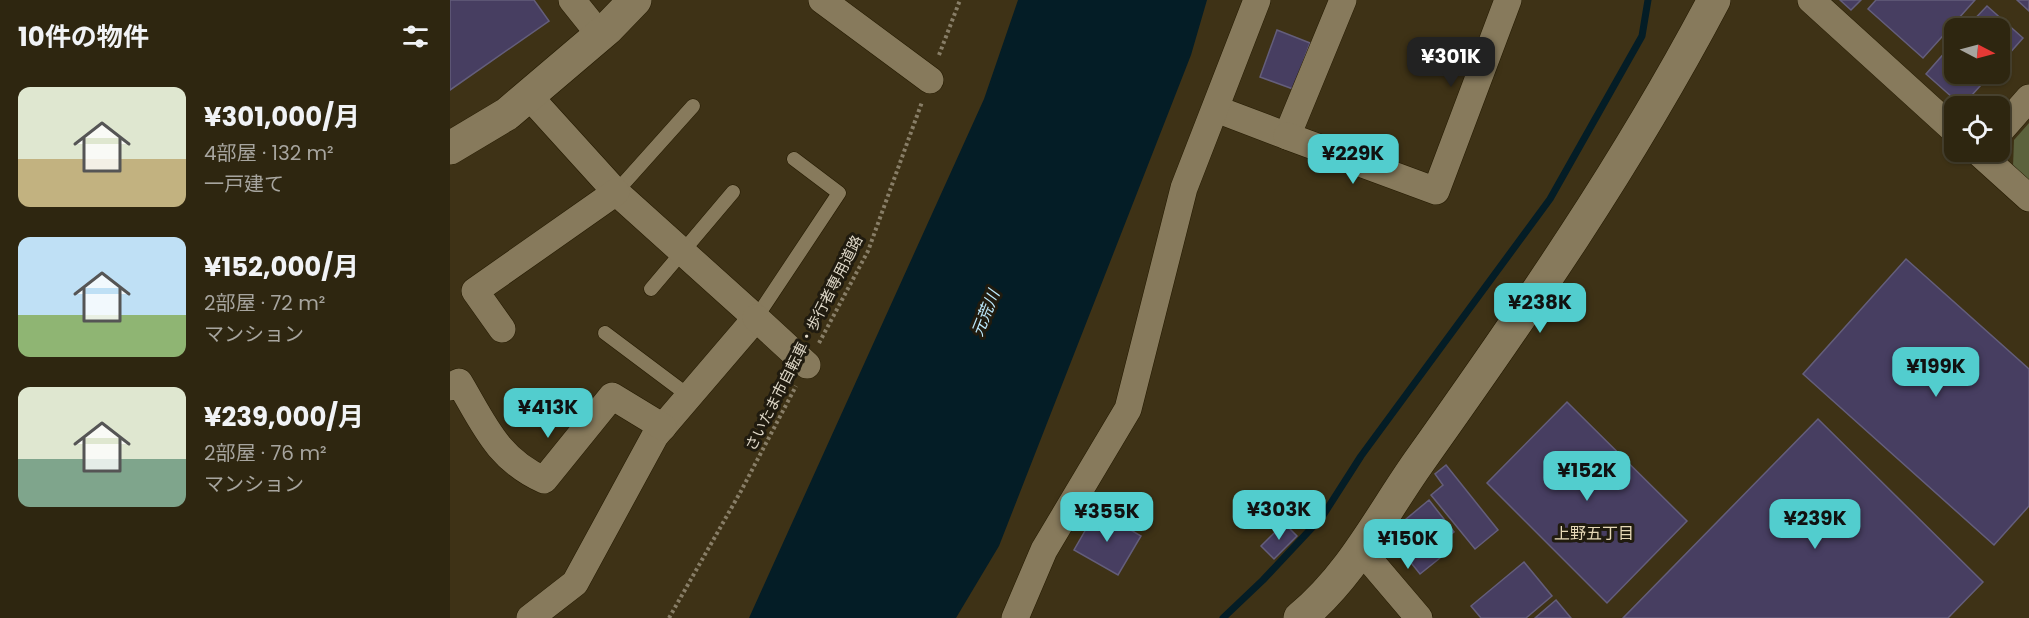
<!DOCTYPE html>
<html lang="ja">
<meta charset="utf-8">
<style>
:root{--surface:#2e2610;--page:#362e19;--text:#f1f3f6;--muted:#a7a59f;--line:#494330;--accent:#52cdce}
body{margin:0;font-family:Poppins,"Noto Sans JP",sans-serif;background:var(--page);color:var(--text);height:100vh;display:flex;flex-direction:column;font-size:22px;white-space:nowrap}
*{box-sizing:border-box;margin:0}
p{font-size:20px;color:var(--muted)}
.icon{flex:none;width:33px;height:33px;fill:none;stroke:currentColor;stroke-width:2;stroke-linecap:round;stroke-linejoin:round}
.map{position:relative;flex:1;overflow:hidden}
.details{display:flex;flex-direction:column;background:var(--surface);width:450px}
.details>*{flex:none}
.needle{width:39px;rotate:96deg}
.buttons{position:absolute;left:1494px;top:18px;display:grid;gap:12px}
.buttons a{display:grid;place-items:center;width:66px;height:66px;border-radius:12px;background:var(--surface);box-shadow:0 2px 4px #0004,0 0 0 2px var(--line);font-size:30px}
.price{position:absolute;translate:-50% -51px;padding:0 14px;border-radius:12px;background:var(--accent);color:#111;font-size:20px;line-height:39px;filter:drop-shadow(0 2px 3px #0008)}
.price::after{content:'';position:absolute;left:50%;top:36px;width:18px;height:14px;margin-left:-9px;background:inherit;clip-path:polygon(0 0,100% 0,50% 100%)}
.price.selected{background:#222;color:#fff}
ul{padding:0;list-style:none}
li{display:flex;align-items:center;gap:18px;height:150px;padding:0 18px}
li span{display:grid;place-items:center;flex:none;width:168px;height:120px;border-radius:12px;color:#555}
li>.icon{margin-inline-start:auto}
span .icon{width:72px;height:72px;fill:#fffc;stroke-width:1}
li b{font-size:26px}
h2{display:flex;justify-content:space-between;align-items:center;height:72px;padding:0 18px;font-size:26px}
main{display:flex;flex:1;min-height:0}
.map>svg:first-child{display:block}
</style>
<main>
<section class="details">
<h2>10件の物件<svg class="icon" aria-label="filters" viewBox="0 0 24 24"><path d="M4 7h16M4 17h16"/><circle cx="9" cy="7" r="2"/><circle cx="15" cy="17" r="2"/></svg></h2>
<ul>
<li><span style="background:linear-gradient(#dfe7d0 60%,#c2b280 0)"><svg class="icon" aria-label="home" viewBox="0 0 24 24"><path d="M3 11l9-7 9 7M6 9v11h12V9"/></svg></span><div><b>¥301,000/月</b><p>4部屋 · 132 m²</p><p>一戸建て</p></div></li>
<li><span style="background:linear-gradient(#bfe0f5 65%,#8fb573 0)"><svg class="icon" aria-label="home" viewBox="0 0 24 24"><path d="M3 11l9-7 9 7M6 9v11h12V9"/></svg></span><div><b>¥152,000/月</b><p>2部屋 · 72 m²</p><p>マンション</p></div></li>
<li><span style="background:linear-gradient(#dfe7d0 60%,#7fa58c 0)"><svg class="icon" aria-label="home" viewBox="0 0 24 24"><path d="M3 11l9-7 9 7M6 9v11h12V9"/></svg></span><div><b>¥239,000/月</b><p>2部屋 · 76 m²</p><p>マンション</p></div></li>
</ul>
</section>
<div class="map">
<svg width="1579" height="618" viewBox="0 0 1579 618">
<rect width="100%" height="100%" fill="#3e3216"/>
<!-- green -->
<path fill="#5c623d" d="M 1579,123 L 1579,181 L 1563,167 L 1564,140 Z"/>
<!-- water -->
<path fill="#041d26" d="M 568,0 L 757,0 L 741,55 L 549,546 L 506,618 L 299,618 L 534,99 Z"/>
<g fill="none" stroke-linecap="round" stroke-linejoin="round">
<!-- stream -->
<path stroke="#041d26" stroke-width="7" d="M 773,618 L 813,580 L 872,517 L 911,456 L 1100,199 L 1192,36 L 1198,0"/>
</g>
<!-- building -->
<g fill="#473e61" stroke="#645e7b" stroke-width="1.5">
<path d="M 0,0 L 84,0 L 99,21 L 0,90 Z"/>
<path d="M 1390,0 L 1411,0 L 1401,10 Z"/>
<path d="M 1426,0 L 1525,0 L 1473,58 L 1418,9 Z"/>
<path d="M 1567,0 L 1579,0 L 1579,11 Z"/>
<path d="M 1537,6 L 1573,38 L 1550,64 L 1550,28 L 1516,28 Z"/>
<path d="M 827,30 L 860,43 L 843,89 L 810,77 Z"/>
<path d="M 1504,42 L 1504,74 L 1541,74 L 1512,106 L 1476,74 Z"/>
<path d="M 1456,259 L 1579,369 L 1579,506 L 1544,545 L 1353,374 Z"/>
<path d="M 1117,402 L 1237,521 L 1157,603 L 1037,483 Z"/>
<path d="M 1368,419 L 1533,582 L 1498,618 L 1173,618 Z"/>
<path d="M 996,465 L 1048,530 L 1025,549 L 981,495 L 993,485 L 985,474 Z"/>
<path d="M 979,500 L 1004,532 L 988,545 L 995,554 L 970,574 L 938,534 Z"/>
<path d="M 647,510 L 691,536 L 668,575 L 624,550 Z"/>
<path d="M 834,523 L 847,536 L 824,559 L 811,546 Z"/>
<path d="M 1074,562 L 1102,596 L 1076,618 L 1031,618 L 1021,606 Z"/>
<path d="M 1106,600 L 1121,618 L 1085,618 Z"/>
</g>
<g fill="none" stroke-linecap="round" stroke-linejoin="round">
<!-- lane casing -->
<g stroke="#241a00" stroke-width="15">
<g id="lane">
<path d="M 166,192 L 243,106"/>
<path d="M 201,289 L 283,192"/>
<path d="M 306,318 L 389,193 L 344,159"/>
<path d="M 155,333 L 239,396"/>
</g>
</g>
<!-- street casing -->
<g stroke="#241a00" stroke-width="28">
<g id="street">
<path d="M 122,0 L 150,35"/>
<path d="M 372,0 L 480,80"/>
<path d="M 1361,0 L 1504,130"/>
<path d="M 78,95 L 166,192 L 306,318 L 205,436 L 125,583 L 80,618"/>
<path d="M 766,109 L 837,136 L 893,0"/>
<path d="M 1550,131 L 1579,98"/>
<path d="M 837,136 L 986,191 L 1058,0"/>
<path d="M 1528,152 L 1579,198"/>
<path d="M 306,318 L 357,365"/>
<path d="M 52,329 L 25,291 L 166,192"/>
<path d="M 0,387 L 9,382 C 34,424 47,459 94,480 L 162,396 L 213,427"/>
<path d="M 912,551 L 969,618"/>
<path d="M 565,618 L 594,550 L 678,409 L 734,188 L 807,0"/>
</g>
</g>
<!-- secondary casing -->
<g stroke="#241a00" stroke-width="34">
<g id="secondary">
<path d="M 0,148 L 57,114 L 157,29 L 185,0"/>
<path d="M 850,618 C 902,575 930,517 968,463 C 1076,311 1177,165 1264,0"/>
</g>
</g>
<!-- path -->
<g stroke="#887e67" stroke-width="4" stroke-dasharray="3 3" stroke-linecap="butt">
<path d="M 489,55 L 510,0"/>
<path d="M 369,343 L 418,251 L 472,102"/>
<path d="M 219,618 L 291,491 L 346,386"/>
</g>
<!-- lane -->
<use href="#lane" stroke="#877a5c" stroke-width="14"/>
<!-- street -->
<use href="#street" stroke="#877a5c" stroke-width="27"/>
<!-- secondary -->
<use href="#secondary" stroke="#877a5c" stroke-width="33"/>
</g>
<g text-anchor="middle" stroke-width="6" stroke-linejoin="round" paint-order="stroke">
<!-- street labels -->
<g font-size="15" fill="#dfd8c8" stroke="#201b0f">
<text transform="translate(354 343) rotate(-63)" y="5">さいたま市自転車・歩行者専用道路</text>
</g>
<!-- water labels -->
<g font-size="16" font-style="italic" fill="#beebff" stroke="#201b0f">
<text transform="translate(535 313) rotate(-68)" y="6">元荒川</text>
</g>
<!-- neighbourhood labels -->
<g font-size="16" fill="#e6d8b7" stroke="#201b0f">
<text x="1144" y="539">上野五丁目</text>
</g>
</g>
</svg>
<div class="buttons">
<a><svg class="needle" viewBox="-14 -14 28 28"><path d="M0-13l5 13h-10z" fill="#e53935"/><path d="M0 13l5-13h-10z" fill="#a7a59f"/></svg></a>
<a><svg class="icon" aria-label="locate" viewBox="0 0 24 24"><circle cx="12" cy="12" r="6"/><path d="M12 2v4M12 18v4M2 12h4M18 12h4"/></svg></a>
</div>
<b class="price selected" style="left:1001px;top:88px">¥301K</b>
<b class="price" style="left:903px;top:185px">¥229K</b>
<b class="price" style="left:1090px;top:334px">¥238K</b>
<b class="price" style="left:1486px;top:398px">¥199K</b>
<b class="price" style="left:98px;top:439px">¥413K</b>
<b class="price" style="left:1137px;top:502px">¥152K</b>
<b class="price" style="left:829px;top:541px">¥303K</b>
<b class="price" style="left:657px;top:543px">¥355K</b>
<b class="price" style="left:1365px;top:550px">¥239K</b>
<b class="price" style="left:958px;top:570px">¥150K</b>
</div>
</main>
